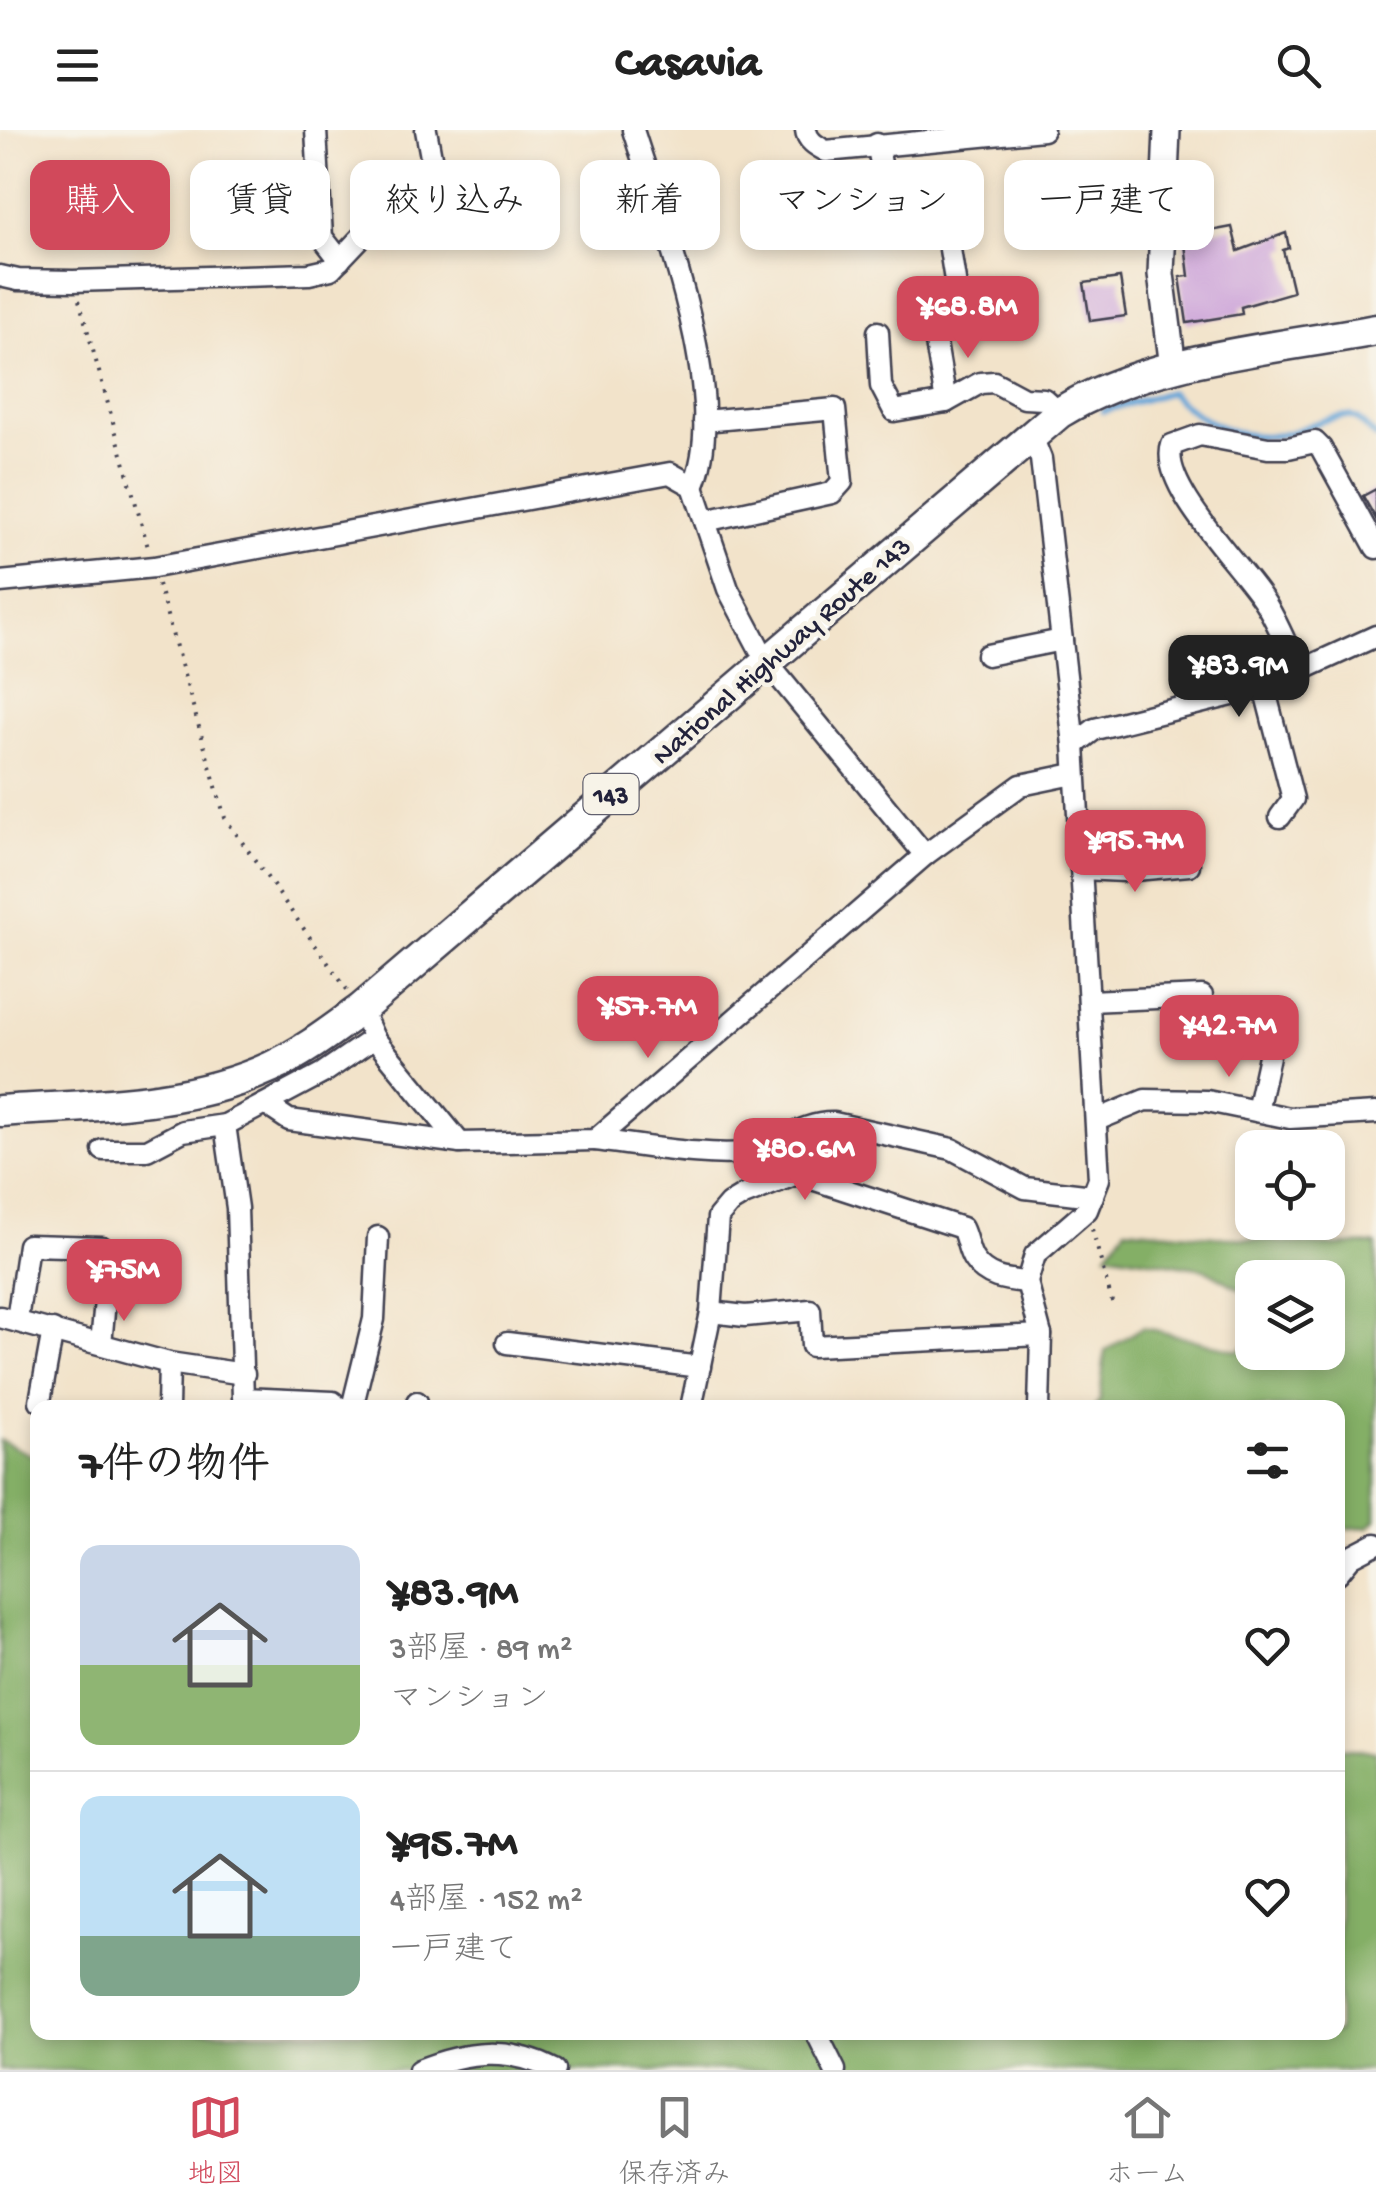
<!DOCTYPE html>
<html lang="ja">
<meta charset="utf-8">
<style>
:root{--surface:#fff;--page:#f6f6f6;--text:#222;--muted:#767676;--line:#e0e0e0;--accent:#d1495b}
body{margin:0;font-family:"Gochi Hand","Klee One",sans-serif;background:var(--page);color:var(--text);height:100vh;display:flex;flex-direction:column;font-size:38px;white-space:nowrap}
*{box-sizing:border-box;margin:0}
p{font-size:32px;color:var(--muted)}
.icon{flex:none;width:55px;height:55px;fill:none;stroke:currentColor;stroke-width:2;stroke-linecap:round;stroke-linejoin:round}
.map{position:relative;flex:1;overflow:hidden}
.side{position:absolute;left:30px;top:1270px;width:1315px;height:640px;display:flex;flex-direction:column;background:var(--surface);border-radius:20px;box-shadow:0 5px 15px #0003}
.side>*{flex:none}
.banner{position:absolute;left:30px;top:30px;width:1318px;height:90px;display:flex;gap:20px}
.buttons{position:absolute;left:1235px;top:1000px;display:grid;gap:20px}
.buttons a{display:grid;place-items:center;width:110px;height:110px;border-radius:20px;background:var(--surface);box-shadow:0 5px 15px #0003;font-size:50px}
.price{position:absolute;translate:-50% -85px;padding:0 22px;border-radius:20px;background:var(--accent);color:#fff;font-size:32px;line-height:65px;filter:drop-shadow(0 2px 5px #0008)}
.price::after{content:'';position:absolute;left:50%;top:60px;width:30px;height:22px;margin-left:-15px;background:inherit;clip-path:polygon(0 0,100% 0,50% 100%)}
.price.selected{background:#222;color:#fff}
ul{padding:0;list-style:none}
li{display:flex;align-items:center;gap:30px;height:250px;padding:0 50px}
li+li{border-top:2px solid var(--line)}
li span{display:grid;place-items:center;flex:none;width:280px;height:200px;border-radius:20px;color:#555}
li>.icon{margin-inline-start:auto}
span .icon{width:120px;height:120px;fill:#fffc;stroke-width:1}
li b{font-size:42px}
h2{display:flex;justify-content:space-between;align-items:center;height:120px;padding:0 50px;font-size:42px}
.tag{padding:0 35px;border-radius:20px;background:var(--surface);box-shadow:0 5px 15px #0003;font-size:35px;line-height:90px}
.tag.selected{background:var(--accent);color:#fff}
header{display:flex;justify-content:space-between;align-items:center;height:130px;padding:0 50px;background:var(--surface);font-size:45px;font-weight:700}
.tab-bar{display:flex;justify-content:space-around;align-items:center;height:140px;border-top:2px solid var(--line);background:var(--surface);font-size:28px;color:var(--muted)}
.tab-bar a{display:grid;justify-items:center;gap:5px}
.tab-bar .selected{color:var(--accent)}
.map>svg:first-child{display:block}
</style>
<header><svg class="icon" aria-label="menu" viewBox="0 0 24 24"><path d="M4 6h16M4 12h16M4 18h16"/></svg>Casavia<svg class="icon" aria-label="search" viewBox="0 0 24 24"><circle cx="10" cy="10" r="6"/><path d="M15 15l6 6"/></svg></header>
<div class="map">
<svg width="1376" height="1940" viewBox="0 0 1376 1940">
<rect width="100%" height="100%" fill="#f7f3e8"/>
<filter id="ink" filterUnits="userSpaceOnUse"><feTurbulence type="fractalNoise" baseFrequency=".01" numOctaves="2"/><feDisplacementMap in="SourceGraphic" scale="20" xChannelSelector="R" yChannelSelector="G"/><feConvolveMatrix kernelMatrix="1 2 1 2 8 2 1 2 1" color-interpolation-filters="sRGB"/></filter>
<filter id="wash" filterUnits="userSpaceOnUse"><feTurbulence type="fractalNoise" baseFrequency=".0048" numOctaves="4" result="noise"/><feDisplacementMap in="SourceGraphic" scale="40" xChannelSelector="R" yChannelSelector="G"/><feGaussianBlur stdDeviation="2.25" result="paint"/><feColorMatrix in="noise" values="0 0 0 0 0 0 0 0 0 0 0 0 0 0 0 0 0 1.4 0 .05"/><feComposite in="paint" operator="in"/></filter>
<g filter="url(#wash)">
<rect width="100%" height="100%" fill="#f2e3ca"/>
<!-- forest -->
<g fill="#84af66" stroke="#536850" stroke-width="2.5">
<path d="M 1126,1098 L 1324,1116 L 1376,1114 L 1376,1390 L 1369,1397 L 1338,1399 L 1338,1278 L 1094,1277 L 1100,1270 L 1105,1221 L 1143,1197 L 1238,1221 L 1252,1210 L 1252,1222 L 1328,1222 L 1328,1148 L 1252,1148 L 1252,1166 L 1204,1139 L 1107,1123 Z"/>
<path d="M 0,1310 L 37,1328 L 38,1902 L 1338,1902 L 1338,1618 L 1376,1621 L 1376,1940 L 0,1940 Z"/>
</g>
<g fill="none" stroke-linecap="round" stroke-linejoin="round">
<!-- stream -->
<path stroke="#64a5d8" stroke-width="6" d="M 1103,281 L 1170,262 C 1197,291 1239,311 1279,305 C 1303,301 1324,286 1349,286 L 1357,289 L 1376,307"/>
</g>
<g id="blocks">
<!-- building -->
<g fill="#cca3d9">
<path d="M 1232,97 L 1238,121 L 1286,103 L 1289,118 L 1283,120 L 1293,162 L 1241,177 L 1242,184 L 1187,193 L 1180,147 L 1189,146 L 1184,106 Z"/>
<path d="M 1120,148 L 1126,186 L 1090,191 L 1084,153 Z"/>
<path d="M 1376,359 L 1376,389 L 1363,366 Z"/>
</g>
</g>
</g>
<g filter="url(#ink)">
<use href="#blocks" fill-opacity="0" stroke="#413f50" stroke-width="2.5"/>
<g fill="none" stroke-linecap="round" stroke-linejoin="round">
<!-- minor casing -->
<g stroke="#413f50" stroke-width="25">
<g id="minor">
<path d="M 316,0 L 322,107 L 340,130"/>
<path d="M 633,0 C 661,89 732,269 693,356"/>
<path d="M 806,0 C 807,11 817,16 826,21 L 1043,0"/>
<path d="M 877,14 L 893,91 L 944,82 L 962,194 L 934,201 L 946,272"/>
<path d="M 0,146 L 18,150 L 73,151 L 309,144 L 331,139 L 401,65 L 434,43 L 426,0"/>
<path d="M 878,202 L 881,256 L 894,281 L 946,272 L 980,253 L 994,252 L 1024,268 L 1044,269 L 1059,283"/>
<path d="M 704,291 L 835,279 L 842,352 L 832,363 L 705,391"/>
<path d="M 1031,304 L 1041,329 L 1074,615 L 1099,1049 L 1087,1080 L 1035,1125 L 1027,1152 L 1041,1205 L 1039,1278"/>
<path d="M 0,452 L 154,437 L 670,343 L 693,356 L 728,459 L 766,531 L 925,725"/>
<path d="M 987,525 L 1062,510"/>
<path d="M 1299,541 C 1287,518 1278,492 1264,471 C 1242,436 1158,355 1172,315 L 1200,305 L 1268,318 L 1288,318 L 1315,312 L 1321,318 L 1376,418"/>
<path d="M 1264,557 L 1293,669 L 1280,687"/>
<path d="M 1074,615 L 1095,599 L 1264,557 L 1376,506"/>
<path d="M 1081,739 L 1124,741 L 1189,735"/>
<path d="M 1089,871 L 1202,866"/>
<path d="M 361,879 L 374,908 L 460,1013 L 595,1010 L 925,725 L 1021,655 L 1074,644"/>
<path d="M 265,974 L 289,990 L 460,1013"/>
<path d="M 1257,981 L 1269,926"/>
<path d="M 1097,990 L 1145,970 L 1207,971 L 1290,988 L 1376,983"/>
<path d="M 225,995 L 237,1078 L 243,1268 L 333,1272 L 339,1278"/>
<path d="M 790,1004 L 797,1044"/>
<path d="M 595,1010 C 632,1014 720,1030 753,1021 C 782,1013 803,992 834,993 L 952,1019 L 1025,1058 L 1093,1066"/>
<path d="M 103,1020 L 147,1020 L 183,1001 L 225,995 L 323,943 L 374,908"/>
<path d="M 711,1182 L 745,1186 L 810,1180 L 812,1216 L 1041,1205"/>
<path d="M 0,1187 L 169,1233 L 244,1244"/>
<path d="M 17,1190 L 28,1115 L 102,1117"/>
<path d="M 507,1213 L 700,1237"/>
<path d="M 101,1214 L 106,1160"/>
<path d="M 40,1271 L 53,1200"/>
<path d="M 168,1278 L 169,1233"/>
<path d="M 352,1278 L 374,1189 L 378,1107"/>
<path d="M 415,1278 L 417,1272"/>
<path d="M 691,1278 L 711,1182 L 718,1087 L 729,1074 L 744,1065 L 797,1044 L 962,1098 C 967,1108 968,1122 974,1130 C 987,1149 1007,1150 1027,1152"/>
<path d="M 1338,1443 L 1351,1427 L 1376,1414"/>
<path d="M 816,1902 L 835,1940"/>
<path d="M 419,1940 C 466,1921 509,1916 555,1940"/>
</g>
</g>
<!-- major casing -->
<g stroke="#413f50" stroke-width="30">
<path id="major" d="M 1167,0 L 1161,144 L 1173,237"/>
</g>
<!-- highway casing -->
<g stroke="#413f50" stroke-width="35">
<path id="highway" d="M 0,981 C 90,975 187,976 271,937 C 304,922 332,900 361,879 L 1059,283 C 1147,228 1274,219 1376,200"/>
</g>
<!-- path -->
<g stroke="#413f50" stroke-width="4" stroke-dasharray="2.5 8" stroke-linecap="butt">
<path d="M 79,170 L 149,421"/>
<path d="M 158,454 L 225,688 L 348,861"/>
<path d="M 1092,1099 L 1112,1172"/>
</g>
<!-- minor -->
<use href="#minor" stroke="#fff" stroke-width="20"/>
<!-- major -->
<use href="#major" stroke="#fff" stroke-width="25"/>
<!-- highway -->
<use href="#highway" stroke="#fff" stroke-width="30"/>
</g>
</g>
<g text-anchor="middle" stroke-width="9" stroke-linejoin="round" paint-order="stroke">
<!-- shield labels -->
<rect fill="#f7f3e8" stroke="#62616f" stroke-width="2.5" x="583.5" y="644" width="55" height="40" rx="8"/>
<g font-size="25" font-weight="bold" fill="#22223b">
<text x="611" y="673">143</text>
</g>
<!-- street labels -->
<g font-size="28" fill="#22223b" stroke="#f7f3e8">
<text transform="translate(780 519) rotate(-41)" y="10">National Highway Route 143</text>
</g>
</g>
</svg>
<div class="buttons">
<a><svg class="icon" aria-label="locate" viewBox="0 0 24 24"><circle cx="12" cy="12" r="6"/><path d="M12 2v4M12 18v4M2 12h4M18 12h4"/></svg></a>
<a><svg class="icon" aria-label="layers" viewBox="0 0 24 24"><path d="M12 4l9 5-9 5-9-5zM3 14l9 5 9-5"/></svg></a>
</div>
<b class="price" style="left:968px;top:231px">¥68.8M</b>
<b class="price selected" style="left:1239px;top:590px">¥83.9M</b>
<b class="price" style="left:1135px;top:765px">¥95.7M</b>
<b class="price" style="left:648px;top:931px">¥57.7M</b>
<b class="price" style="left:1229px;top:950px">¥42.7M</b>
<b class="price" style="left:805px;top:1073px">¥80.6M</b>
<b class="price" style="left:124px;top:1194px">¥75M</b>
<div class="banner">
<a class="tag selected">購入</a>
<a class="tag">賃貸</a>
<a class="tag">絞り込み</a>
<a class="tag">新着</a>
<a class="tag">マンション</a>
<a class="tag">一戸建て</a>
</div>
<section class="side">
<h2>7件の物件<svg class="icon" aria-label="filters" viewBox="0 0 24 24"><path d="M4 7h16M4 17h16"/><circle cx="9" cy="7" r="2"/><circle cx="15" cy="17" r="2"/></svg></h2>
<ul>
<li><span style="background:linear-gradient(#c9d6e8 60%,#8fb573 0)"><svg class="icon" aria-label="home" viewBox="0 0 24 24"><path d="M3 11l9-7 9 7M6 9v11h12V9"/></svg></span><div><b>¥83.9M</b><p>3部屋 · 89 m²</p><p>マンション</p></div><svg class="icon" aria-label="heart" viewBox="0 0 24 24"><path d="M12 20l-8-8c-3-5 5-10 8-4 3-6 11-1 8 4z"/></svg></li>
<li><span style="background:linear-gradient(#bfe0f5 70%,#7fa58c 0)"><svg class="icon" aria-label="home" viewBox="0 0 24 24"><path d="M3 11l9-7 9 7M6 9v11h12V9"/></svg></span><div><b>¥95.7M</b><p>4部屋 · 152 m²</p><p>一戸建て</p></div><svg class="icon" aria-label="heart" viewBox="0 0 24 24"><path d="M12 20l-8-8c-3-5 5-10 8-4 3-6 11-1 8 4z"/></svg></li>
</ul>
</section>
</div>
<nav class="tab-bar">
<a class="selected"><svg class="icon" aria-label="map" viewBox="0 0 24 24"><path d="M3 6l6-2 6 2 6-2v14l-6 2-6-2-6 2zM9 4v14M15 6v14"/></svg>地図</a>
<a><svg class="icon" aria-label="saved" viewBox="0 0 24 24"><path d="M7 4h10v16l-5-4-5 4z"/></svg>保存済み</a>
<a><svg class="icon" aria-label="home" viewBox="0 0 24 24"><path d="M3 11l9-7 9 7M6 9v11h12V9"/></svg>ホーム</a>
</nav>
